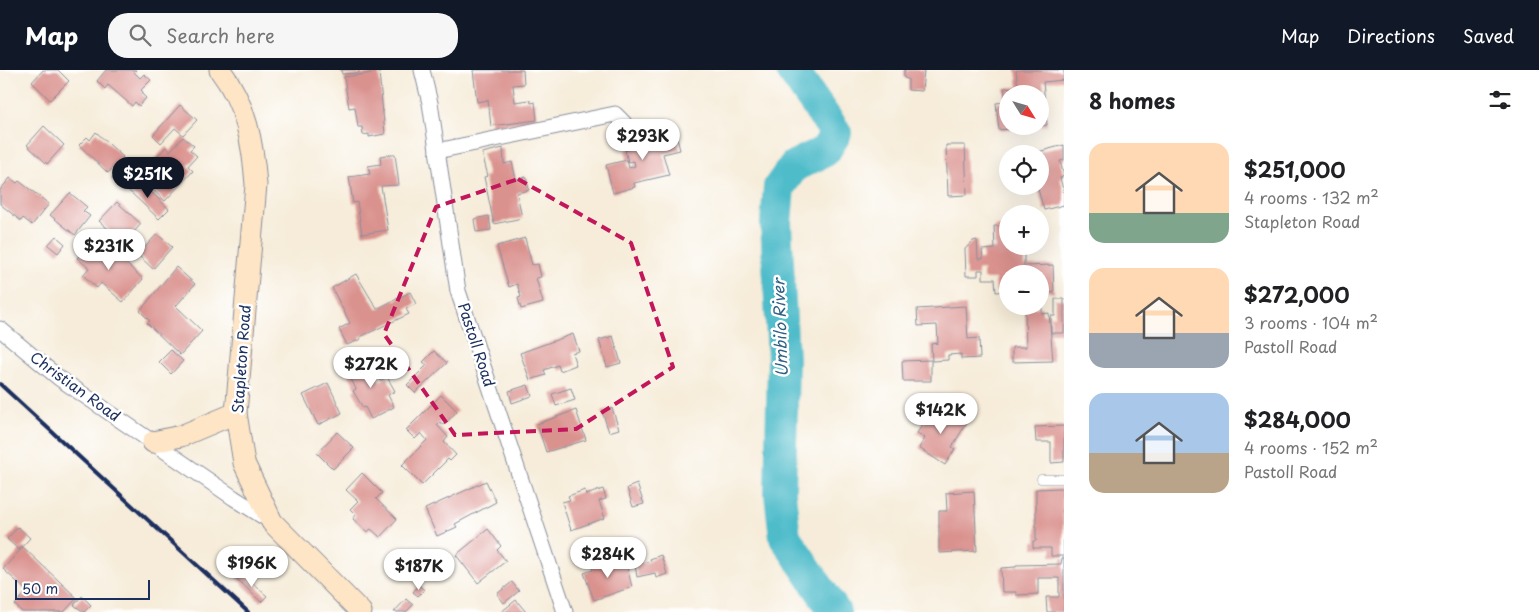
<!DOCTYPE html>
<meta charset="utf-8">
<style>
:root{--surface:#fff;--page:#f6f6f6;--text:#202124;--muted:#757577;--accent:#111827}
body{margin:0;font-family:"Playpen Sans",sans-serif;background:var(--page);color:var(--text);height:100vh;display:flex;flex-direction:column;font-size:19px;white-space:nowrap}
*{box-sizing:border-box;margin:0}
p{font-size:16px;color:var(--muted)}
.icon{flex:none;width:28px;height:28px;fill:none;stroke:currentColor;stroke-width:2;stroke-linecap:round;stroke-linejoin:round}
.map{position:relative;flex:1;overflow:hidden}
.panel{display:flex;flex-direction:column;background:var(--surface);width:475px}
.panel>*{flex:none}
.needle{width:32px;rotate:127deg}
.controls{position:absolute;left:999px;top:15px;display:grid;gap:10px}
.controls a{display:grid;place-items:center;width:50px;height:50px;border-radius:50%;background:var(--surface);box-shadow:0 5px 20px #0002;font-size:25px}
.scale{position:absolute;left:15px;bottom:12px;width:135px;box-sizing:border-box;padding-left:5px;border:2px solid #1b2f5e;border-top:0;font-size:14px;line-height:18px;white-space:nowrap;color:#1b2f5e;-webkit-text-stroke:4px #fff;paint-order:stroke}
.price{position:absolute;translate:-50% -42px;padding:0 11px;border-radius:18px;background:#fff;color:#222;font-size:16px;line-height:32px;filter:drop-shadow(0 1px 2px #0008)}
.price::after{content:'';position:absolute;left:50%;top:30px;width:15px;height:11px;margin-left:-8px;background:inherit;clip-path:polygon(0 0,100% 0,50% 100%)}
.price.selected{background:var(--accent);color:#fff}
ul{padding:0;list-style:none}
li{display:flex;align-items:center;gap:15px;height:125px;padding:0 25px}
li span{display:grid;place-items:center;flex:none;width:140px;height:100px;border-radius:15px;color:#555}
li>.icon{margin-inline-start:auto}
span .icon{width:60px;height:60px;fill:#fffc;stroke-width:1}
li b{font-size:21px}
h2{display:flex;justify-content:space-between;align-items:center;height:60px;padding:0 25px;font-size:21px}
header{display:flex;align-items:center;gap:30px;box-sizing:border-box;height:70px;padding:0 25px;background:var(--accent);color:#fff}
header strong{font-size:24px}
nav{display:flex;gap:28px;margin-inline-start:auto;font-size:18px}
.search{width:350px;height:45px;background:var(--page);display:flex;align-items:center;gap:12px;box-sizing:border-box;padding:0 18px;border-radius:20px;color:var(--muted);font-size:19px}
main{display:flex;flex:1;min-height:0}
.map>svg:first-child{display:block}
</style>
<header>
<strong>Map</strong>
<div class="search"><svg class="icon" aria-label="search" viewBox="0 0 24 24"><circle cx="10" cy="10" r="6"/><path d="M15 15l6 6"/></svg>Search here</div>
<nav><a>Map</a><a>Directions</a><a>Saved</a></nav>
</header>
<main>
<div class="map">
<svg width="1064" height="542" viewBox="0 0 1064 542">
<rect width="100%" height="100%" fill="#fff"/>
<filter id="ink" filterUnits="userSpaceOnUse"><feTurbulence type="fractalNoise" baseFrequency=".02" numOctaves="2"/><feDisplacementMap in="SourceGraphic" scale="10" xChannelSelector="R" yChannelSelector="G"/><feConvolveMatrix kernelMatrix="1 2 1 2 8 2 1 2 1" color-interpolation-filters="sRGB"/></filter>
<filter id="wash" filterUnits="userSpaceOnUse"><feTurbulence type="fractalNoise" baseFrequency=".0096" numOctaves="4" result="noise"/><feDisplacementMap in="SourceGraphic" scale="20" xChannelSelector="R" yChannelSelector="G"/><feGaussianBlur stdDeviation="1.12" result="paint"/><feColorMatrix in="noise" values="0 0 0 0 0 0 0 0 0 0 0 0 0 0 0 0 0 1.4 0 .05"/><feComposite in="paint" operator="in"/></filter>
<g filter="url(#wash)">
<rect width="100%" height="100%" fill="#f6ecd9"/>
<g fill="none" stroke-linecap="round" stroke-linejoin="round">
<!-- river -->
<path stroke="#50bcca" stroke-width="32" d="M 792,0 L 836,63 L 825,81 L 794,96 L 779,117 L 776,153 L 783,289 L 780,424 L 785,467 L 835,542"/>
</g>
<g id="blocks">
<!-- building -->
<g fill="#da928e">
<path d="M 43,0 L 58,0 L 69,11 L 50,30 L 32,12 Z"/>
<path d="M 106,0 L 136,0 L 134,2 L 140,8 L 144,4 L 151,10 L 141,20 L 143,22 L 142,24 L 146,28 L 139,36 L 135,32 L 132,36 L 108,15 L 105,19 L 97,11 Z"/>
<path d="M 341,0 L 359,0 L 359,3 L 342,4 Z"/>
<path d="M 473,0 L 523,0 L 524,14 L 513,15 L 515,32 L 530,30 L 531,33 L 535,32 L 537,50 L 491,56 L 488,30 L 477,32 Z"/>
<path d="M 904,0 L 924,0 L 922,21 L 908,20 L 908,9 L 904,8 Z"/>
<path d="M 1016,0 L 1064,0 L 1064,10 L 1043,12 L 1047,55 L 1040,56 L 1040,24 L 1008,24 L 1008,56 L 1020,58 L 999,60 L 996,33 L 1006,32 L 1004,18 L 1018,17 Z"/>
<path d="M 379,2 L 385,64 L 369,67 L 369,64 L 363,65 L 362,57 L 358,57 L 355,37 L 349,38 L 344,7 Z"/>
<path d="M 180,35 L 197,50 L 183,65 L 175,58 L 161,73 L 153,65 Z"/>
<path d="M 44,56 L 64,75 L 47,94 L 27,75 Z"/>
<path d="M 675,60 L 680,80 L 663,84 L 669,105 L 634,113 L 635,117 L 613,123 L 606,95 L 627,90 L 629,98 L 635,96 L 634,91 L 628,92 L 625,80 L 630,79 L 628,72 Z"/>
<path d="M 96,62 L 123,87 L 108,103 L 79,75 L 87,67 L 90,70 Z"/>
<path d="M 183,67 L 194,76 L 190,80 L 197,86 L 188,96 L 193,101 L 165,131 L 138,106 L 166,77 L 170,81 Z"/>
<path d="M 946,75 L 965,75 L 967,125 L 948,126 Z"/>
<path d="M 1064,75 L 1064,90 L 1060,91 L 1064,106 L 1060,108 L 1064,123 L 1064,135 L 1044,140 L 1037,116 L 1040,116 L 1040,84 L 1034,83 Z"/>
<path d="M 503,78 L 504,94 L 512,92 L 516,109 L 526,107 L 529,120 L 517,123 L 522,148 L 494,154 L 484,107 L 488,106 L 482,83 Z"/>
<path d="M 395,84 L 399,115 L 381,116 L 388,160 L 362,164 L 357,132 L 353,133 L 349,107 L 370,104 L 368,96 L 381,94 L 380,86 Z"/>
<path d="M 121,101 L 127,107 L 119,115 L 112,109 Z"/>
<path d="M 10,108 L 17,113 L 19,111 L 49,134 L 32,155 L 23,148 L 21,151 L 0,134 L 0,120 Z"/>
<path d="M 137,108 L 169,139 L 159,149 L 127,119 Z"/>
<path d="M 70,123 L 87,137 L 83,141 L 90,146 L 75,165 L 50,145 Z"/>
<path d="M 117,132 L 141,154 L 124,173 L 99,151 Z"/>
<path d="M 489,146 L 491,160 L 476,162 L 474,149 Z"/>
<path d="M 994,156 L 1008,156 L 1008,176 L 1024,176 L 1024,196 L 1053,195 L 1054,223 L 1040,220 L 1040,204 L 1024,204 L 1024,201 L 1020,201 L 1020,204 L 1008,204 L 1008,221 L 996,222 L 995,209 L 983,209 L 983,200 L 978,200 L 978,206 L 966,206 L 965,179 L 973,171 L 977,170 L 978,189 L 983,189 L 982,180 L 995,179 Z"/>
<path d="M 157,164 L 172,177 L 153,199 L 138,185 Z"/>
<path d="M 56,166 L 65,174 L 58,183 L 48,175 Z"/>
<path d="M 525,168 L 532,195 L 538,194 L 541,207 L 536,208 L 543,233 L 521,239 L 518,228 L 521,227 L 517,214 L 509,217 L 497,176 Z"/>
<path d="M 94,169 L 107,180 L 109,178 L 143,209 L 123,232 L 101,213 L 97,218 L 83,205 L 89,198 L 77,188 Z"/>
<path d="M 176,197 L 195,214 L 176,236 L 202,261 L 180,285 L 147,253 L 150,251 L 140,241 Z"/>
<path d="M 356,204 L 377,239 L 410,222 L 416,234 L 406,239 L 409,244 L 360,267 L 361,269 L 347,275 L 339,259 L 350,253 L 332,218 Z"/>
<path d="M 1055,229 L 1064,229 L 1064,263 L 1051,263 L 1051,246 L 1055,246 Z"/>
<path d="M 966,236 L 968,269 L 979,268 L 980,288 L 961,289 L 961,284 L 948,285 L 948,290 L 932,291 L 931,274 L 938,273 L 937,255 L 918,256 L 917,239 Z"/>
<path d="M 1042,237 L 1042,244 L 1049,243 L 1053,291 L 1012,292 L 1012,277 L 1026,277 L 1025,238 Z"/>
<path d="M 573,264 L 579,281 L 572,283 L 576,295 L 560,301 L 558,295 L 544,300 L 546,305 L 530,310 L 520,283 Z"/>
<path d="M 613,266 L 621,293 L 607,297 L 599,270 Z"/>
<path d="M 171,280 L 183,291 L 171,304 L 159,292 Z"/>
<path d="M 434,281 L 447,293 L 415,323 L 407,315 L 427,295 L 423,292 Z"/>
<path d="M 368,288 L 380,311 L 387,307 L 395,321 L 388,325 L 394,337 L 371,349 L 365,337 L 363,338 L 353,321 L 356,319 L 346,299 Z"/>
<path d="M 931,290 L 931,311 L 903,311 L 902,291 Z"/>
<path d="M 328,313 L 342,343 L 318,355 L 303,325 Z"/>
<path d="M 528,315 L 532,326 L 512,333 L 509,321 Z"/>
<path d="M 571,318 L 575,330 L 556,336 L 552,324 Z"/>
<path d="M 441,325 L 457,341 L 444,355 L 440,352 L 437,355 L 448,367 L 444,372 L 456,385 L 450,391 L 448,389 L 422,415 L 402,395 L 427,370 L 421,363 L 415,369 L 406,360 Z"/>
<path d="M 612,338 L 619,359 L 609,362 L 602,341 Z"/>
<path d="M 946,338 L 967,352 L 952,377 L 955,379 L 945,395 L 919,378 L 925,368 L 917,363 L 929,345 L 937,351 Z"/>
<path d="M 576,340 L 586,370 L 546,382 L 537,354 Z"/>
<path d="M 1064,356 L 1064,392 L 1051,393 L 1051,372 L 1036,372 L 1035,357 Z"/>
<path d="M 337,362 L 354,378 L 333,399 L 317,383 Z"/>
<path d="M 362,403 L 382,423 L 376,429 L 397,449 L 380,467 L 371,459 L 367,462 L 353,449 L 356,445 L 350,439 L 358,431 L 346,420 Z"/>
<path d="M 486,411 L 496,432 L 455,454 L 457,457 L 437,466 L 425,439 Z"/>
<path d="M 637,414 L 644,434 L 633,437 L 627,418 Z"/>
<path d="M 1062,418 L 1064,486 L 1051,486 L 1051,478 L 1033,478 L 1033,471 L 1036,471 L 1036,419 Z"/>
<path d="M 603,419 L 606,429 L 599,431 L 605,448 L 571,460 L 562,432 L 570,430 L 568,426 L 585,420 L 586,425 Z"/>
<path d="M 974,421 L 977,481 L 939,483 L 939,441 L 947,441 L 946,423 Z"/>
<path d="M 18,457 L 30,468 L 19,480 L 7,469 Z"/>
<path d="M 488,459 L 501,476 L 497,480 L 506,491 L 478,513 L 456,485 Z"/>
<path d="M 617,471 L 622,487 L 604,492 L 599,476 Z"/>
<path d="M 23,477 L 77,528 L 64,542 L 22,542 L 15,535 L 27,521 L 3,499 Z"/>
<path d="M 661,485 L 667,504 L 656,508 L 655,503 L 637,507 L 635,495 L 651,491 L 650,489 Z"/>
<path d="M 1062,488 L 1064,488 L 1064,542 L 1047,542 L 1046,527 L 1059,527 L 1059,508 L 1038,508 L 1038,524 L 1016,525 L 1016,522 L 1002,522 L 1001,498 L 1016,497 L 1016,495 L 1061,494 Z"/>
<path d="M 625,489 L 632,517 L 594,530 L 584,503 L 593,500 L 592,497 Z"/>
<path d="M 241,503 L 267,526 L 261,532 L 236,508 Z"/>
<path d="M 512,512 L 519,521 L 504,533 L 497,524 Z"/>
<path d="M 419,515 L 424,520 L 418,526 L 413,522 Z"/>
<path d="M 82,526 L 91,535 L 84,542 L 74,535 Z"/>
<path d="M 406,529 L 413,535 L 406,542 L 394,542 Z"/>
<path d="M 516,530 L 526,542 L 501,542 Z"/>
</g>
</g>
</g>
<g filter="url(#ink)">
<use href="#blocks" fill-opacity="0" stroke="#888e9c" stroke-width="1"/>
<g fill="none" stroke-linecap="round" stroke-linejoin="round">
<!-- service casing -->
<g stroke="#888e9c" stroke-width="9">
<path id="service" d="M 1041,409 L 1064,409"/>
</g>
<!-- minor casing -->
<g stroke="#888e9c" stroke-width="17">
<g id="minor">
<path d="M 422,0 L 430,33 L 458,221 L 565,542"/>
<path d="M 437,81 L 615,44 L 624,53 L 626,66"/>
<path d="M 0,259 L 59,308 L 234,428 L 272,452"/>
</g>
</g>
<!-- secondary casing -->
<g stroke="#888e9c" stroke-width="23">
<g id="secondary">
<path d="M 220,0 C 246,34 253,73 256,115 L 236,343 L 244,393 L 272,452 L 361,542"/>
<path d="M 153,372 L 181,366 L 236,343"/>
</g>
</g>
<!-- service -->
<use href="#service" stroke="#fff" stroke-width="8"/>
<!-- minor -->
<use href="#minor" stroke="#fff" stroke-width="15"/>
<!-- secondary -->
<use href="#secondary" stroke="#fee5c5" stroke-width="21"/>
<!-- rail -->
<path stroke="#1b2f5e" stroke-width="4" d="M 0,314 L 248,542"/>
</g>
</g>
<!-- marked area -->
<path fill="none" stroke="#c2185b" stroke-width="4" stroke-dasharray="10 6" stroke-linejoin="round" d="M 518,109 L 631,173 L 673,297 L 576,359 L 455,365 L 384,264 L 436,137 Z"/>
<g text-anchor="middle" stroke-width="5" stroke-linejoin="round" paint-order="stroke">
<!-- street labels -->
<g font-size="15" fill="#1b2f5e" stroke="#fff">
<text transform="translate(476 275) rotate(72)" y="5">Pastoll Road</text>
<text transform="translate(242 289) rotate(-86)" y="5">Stapleton Road</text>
<text transform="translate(75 317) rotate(36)" y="5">Christian Road</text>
</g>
<!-- water labels -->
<g font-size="16" font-style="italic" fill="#2e6084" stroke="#fff">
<text transform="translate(780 258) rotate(-92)" y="6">Umbilo River</text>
</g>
</g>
</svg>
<div class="controls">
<a><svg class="needle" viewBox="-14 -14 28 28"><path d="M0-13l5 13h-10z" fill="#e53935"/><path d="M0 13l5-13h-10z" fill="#757577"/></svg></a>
<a><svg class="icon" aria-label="locate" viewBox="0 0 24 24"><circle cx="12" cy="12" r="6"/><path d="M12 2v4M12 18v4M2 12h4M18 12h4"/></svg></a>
<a>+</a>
<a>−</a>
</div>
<div class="scale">50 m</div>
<b class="price" style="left:643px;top:91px">$293K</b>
<b class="price selected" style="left:148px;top:129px">$251K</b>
<b class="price" style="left:109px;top:201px">$231K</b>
<b class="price" style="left:371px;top:319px">$272K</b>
<b class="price" style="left:941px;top:365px">$142K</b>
<b class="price" style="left:608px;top:509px">$284K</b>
<b class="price" style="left:252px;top:518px">$196K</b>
<b class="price" style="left:419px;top:521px">$187K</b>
</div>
<section class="panel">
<h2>8 homes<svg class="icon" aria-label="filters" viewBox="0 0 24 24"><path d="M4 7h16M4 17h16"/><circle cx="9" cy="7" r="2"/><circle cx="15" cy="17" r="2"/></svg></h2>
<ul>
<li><span style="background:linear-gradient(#ffd9b3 70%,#7fa58c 0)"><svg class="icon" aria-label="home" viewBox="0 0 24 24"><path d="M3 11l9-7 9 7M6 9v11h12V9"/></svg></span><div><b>$251,000</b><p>4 rooms · 132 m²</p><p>Stapleton Road</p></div></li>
<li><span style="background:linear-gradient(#ffd9b3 65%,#9aa5b1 0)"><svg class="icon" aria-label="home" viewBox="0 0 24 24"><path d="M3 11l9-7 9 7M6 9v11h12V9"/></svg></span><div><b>$272,000</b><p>3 rooms · 104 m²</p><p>Pastoll Road</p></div></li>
<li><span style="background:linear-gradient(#a9c7e8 60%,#b9a48a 0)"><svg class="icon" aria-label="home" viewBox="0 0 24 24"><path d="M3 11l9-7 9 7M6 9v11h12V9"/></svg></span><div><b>$284,000</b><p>4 rooms · 152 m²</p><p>Pastoll Road</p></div></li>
</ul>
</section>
</main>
